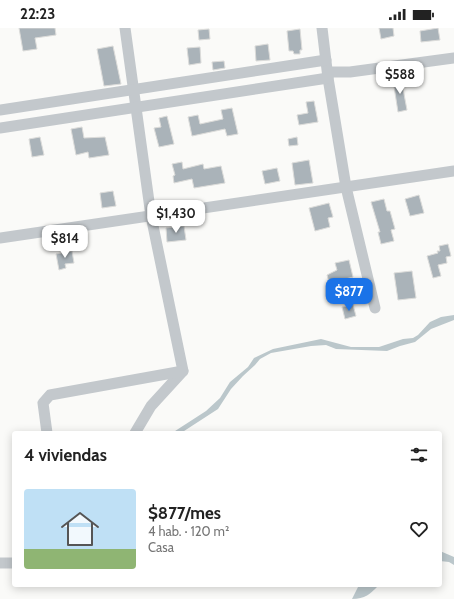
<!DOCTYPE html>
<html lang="es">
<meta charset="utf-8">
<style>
:root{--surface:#fff;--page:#f2f2f2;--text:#222;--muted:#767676;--line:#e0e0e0;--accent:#1a73e8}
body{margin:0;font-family:Cabin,sans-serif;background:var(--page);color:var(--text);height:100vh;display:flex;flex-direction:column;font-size:15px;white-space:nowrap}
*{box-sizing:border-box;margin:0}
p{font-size:13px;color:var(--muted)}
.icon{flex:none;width:22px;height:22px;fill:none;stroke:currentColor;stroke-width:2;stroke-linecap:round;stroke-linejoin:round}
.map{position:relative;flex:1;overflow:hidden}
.panel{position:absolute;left:12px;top:403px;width:430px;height:156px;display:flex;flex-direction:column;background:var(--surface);border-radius:4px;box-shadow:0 2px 10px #0003}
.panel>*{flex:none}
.price{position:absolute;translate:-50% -34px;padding:0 9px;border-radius:8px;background:#fff;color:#222;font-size:13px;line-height:26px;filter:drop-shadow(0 1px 2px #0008)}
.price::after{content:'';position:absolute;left:50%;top:24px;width:12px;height:9px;margin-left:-6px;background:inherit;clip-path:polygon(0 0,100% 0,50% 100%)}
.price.active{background:var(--accent);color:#fff}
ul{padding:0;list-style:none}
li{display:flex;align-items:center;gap:12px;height:100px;padding:0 12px}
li+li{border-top:1px solid var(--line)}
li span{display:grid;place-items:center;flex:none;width:112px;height:80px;border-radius:4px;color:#555}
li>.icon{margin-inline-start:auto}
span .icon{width:48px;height:48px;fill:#fffc;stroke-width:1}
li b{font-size:17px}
h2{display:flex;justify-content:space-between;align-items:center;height:48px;padding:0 12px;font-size:17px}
.status{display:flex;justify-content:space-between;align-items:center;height:28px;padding:0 20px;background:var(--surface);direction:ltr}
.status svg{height:11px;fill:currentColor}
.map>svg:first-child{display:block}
</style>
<div class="status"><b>22:23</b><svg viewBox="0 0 49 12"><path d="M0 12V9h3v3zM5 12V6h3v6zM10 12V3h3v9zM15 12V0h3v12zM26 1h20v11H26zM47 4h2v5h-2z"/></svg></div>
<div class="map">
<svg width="454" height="571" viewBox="0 0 454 571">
<rect width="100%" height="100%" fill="#fafaf8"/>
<!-- water -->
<g fill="#bbc7cb">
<path d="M 454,287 L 454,292 L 431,301 L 415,314 L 400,318 L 387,323 L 336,321 L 326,317 L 311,318 L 271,325 L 260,331 L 255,337 L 243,348 L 231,361 L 218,381 L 181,405 L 172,405 L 206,383 L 220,370 L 230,354 L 248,339 L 254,330 L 273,321 L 321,311 L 351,319 L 379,319 L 403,311 L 413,310 L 418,307 L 430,294 L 441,289 Z"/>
<path d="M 440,523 L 454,529 L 454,537 L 449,534 L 440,533 Z"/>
<path d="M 359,557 L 379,557 C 370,566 365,571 352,571 Z"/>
</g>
<!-- building -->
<g fill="#aab3b9" stroke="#dcdcda">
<path d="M 19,0 L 55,0 L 56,7 L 35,10 L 37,21 L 23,23 Z"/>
<path d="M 379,0 L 393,0 L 394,8 L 381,11 Z"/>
<path d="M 438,0 L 440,12 L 421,14 L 420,3 Z"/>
<path d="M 209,1 L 210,11 L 199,12 L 198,2 Z"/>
<path d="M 300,1 L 302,22 L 300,22 L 300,26 L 294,26 L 293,23 L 289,23 L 287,3 Z"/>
<path d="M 268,16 L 270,32 L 256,33 L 255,18 Z"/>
<path d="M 113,18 L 121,56 L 104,58 L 97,21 Z"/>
<path d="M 200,19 L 201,35 L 189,37 L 187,20 Z"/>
<path d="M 224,33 L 225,40 L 213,42 L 212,34 Z"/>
<path d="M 401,50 L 407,82 L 398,84 L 393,52 Z"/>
<path d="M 314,73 L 318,94 L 299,97 L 297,87 L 308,85 L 306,74 Z"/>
<path d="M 232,80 L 238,106 L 227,108 L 225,101 L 192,108 L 188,89 L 198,87 L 200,96 L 223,91 L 221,82 Z"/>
<path d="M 167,88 L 174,116 L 159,119 L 154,100 L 161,99 L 159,90 Z"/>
<path d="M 82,99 L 84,110 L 105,109 L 109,127 L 89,130 L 88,124 L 76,127 L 71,101 Z"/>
<path d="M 40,109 L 44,127 L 32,129 L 29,111 Z"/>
<path d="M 297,109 L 298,117 L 289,118 L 288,111 Z"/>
<path d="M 309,132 L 313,155 L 295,157 L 292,135 Z"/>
<path d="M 182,134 L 183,141 L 203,136 L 204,141 L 221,138 L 225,155 L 194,160 L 192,151 L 174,155 L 173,148 L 175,147 L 172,136 Z"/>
<path d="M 277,140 L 280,153 L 265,156 L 262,143 Z"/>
<path d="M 113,163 L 116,178 L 102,180 L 100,165 Z"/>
<path d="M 419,167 L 424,185 L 410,188 L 405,171 Z"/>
<path d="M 384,171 L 387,183 L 390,183 L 395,201 L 391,202 L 394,213 L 381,216 L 378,204 L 380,204 L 371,174 Z"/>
<path d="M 329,175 L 333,189 L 328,190 L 330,199 L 315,203 L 309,180 Z"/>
<path d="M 184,198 L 186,212 L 167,214 L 166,200 Z"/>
<path d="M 448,216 L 451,228 L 446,229 L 447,235 L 438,237 L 441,248 L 433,250 L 427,228 L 438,225 L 437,223 L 440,223 L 439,218 Z"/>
<path d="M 72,223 L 74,235 L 65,236 L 66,240 L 59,242 L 56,226 Z"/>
<path d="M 349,232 L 353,249 L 337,253 L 339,260 L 331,262 L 327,247 L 337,242 L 335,235 Z"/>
<path d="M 412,243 L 416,270 L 398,272 L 394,245 Z"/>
<path d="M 353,277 L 356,288 L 345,291 L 342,279 Z"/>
</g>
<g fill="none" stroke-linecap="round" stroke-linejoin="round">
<!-- minor -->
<g stroke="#c3c8cc" stroke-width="11">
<path d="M 125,0 L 151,188 L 183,343 L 151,378 L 135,405"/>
<path d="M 322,0 L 328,50 L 346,159 L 375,280"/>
<path d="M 328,44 L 350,44 L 454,30"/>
<path d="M 0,82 L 326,32"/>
<path d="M 0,100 L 328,50"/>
<path d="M 0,210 L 454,143"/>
<path d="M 47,405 L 43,375 L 50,367 L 183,343"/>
<path d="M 0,535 L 14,535"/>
</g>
</g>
</svg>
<b class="price" style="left:400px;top:67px">$588</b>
<b class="price" style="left:176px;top:206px">$1,430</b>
<b class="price" style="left:65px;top:231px">$814</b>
<b class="price active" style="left:349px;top:284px">$877</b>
<section class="panel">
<h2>4 viviendas<svg class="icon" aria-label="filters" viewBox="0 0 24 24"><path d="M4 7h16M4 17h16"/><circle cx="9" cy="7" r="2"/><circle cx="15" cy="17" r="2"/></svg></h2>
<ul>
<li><span style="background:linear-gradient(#bfe0f5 75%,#8fb573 0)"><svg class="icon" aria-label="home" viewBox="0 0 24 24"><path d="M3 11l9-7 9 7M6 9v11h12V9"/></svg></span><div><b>$877/mes</b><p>4 hab. · 120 m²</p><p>Casa</p></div><svg class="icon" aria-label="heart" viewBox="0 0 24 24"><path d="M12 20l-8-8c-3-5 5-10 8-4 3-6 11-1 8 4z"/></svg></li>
</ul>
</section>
</div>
